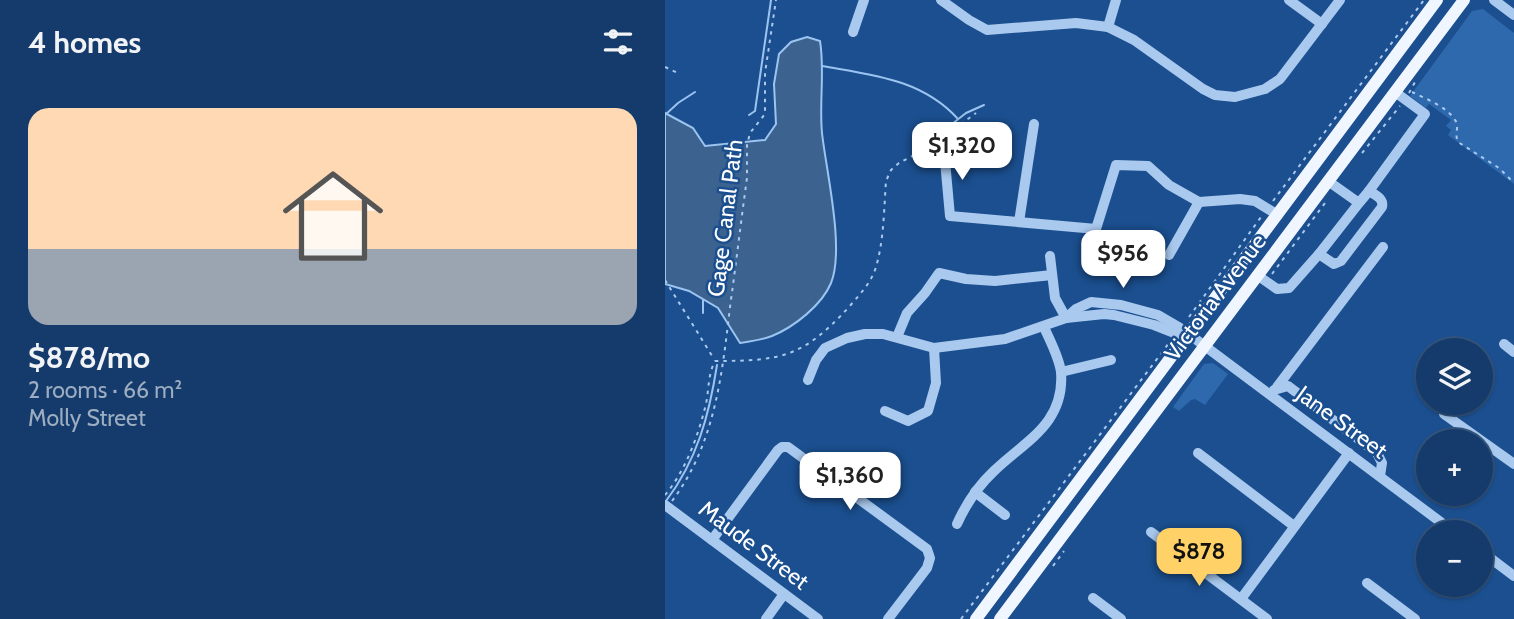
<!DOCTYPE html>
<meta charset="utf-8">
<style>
:root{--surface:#143b6b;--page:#214673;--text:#f1f3f6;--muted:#9dadc1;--line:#33557e;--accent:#ffd166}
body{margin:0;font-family:Cabin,sans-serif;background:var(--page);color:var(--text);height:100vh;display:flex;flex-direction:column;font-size:26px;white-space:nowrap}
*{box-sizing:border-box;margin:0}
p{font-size:23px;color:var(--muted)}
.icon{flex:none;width:38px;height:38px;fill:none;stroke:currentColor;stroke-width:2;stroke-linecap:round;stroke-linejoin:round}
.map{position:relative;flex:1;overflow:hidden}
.sheet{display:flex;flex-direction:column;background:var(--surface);width:665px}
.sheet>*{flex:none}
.buttons{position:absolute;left:751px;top:338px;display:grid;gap:14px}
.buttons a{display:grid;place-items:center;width:77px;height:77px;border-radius:50%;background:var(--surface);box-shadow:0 2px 5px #0004,0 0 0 2px var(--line);font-size:35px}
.price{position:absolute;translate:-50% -60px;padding:0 16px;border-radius:14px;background:#fff;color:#222;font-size:23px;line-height:46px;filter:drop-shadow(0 2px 4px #0008)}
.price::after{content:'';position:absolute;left:50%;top:42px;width:21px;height:16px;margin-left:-10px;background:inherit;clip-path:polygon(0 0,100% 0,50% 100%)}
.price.current{background:var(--accent);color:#111}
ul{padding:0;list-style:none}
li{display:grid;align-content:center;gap:14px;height:371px;padding:0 28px}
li+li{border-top:2px solid var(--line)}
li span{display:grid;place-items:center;height:217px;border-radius:21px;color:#555}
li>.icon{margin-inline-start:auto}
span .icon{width:126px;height:126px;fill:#fffc;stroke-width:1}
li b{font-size:30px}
h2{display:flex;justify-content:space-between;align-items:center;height:84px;padding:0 28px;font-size:30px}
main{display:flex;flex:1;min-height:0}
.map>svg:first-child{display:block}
</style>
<main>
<section class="sheet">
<h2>4 homes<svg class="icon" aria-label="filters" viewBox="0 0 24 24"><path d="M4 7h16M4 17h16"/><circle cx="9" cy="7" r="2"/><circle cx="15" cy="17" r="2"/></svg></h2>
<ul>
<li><span style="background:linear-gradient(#ffd9b3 65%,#9aa5b1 0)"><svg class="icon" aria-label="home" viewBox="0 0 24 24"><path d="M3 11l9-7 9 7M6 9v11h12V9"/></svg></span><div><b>$878/mo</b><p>2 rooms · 66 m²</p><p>Molly Street</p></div></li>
</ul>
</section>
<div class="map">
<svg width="849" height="619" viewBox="0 0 849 619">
<rect width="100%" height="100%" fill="#1b4f8f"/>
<!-- green -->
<g fill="#2e69ad">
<path d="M 818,9 L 849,33 L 849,184 L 783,135 L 786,130 L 781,126 L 786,120 L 764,104 L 761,108 L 745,96 L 807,11 Z"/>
<path d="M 548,363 L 563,374 L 540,405 L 530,399 L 526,400 L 514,411 L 508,407 L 539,364 Z"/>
</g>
<!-- water -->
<path fill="#3c6290" stroke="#9cc4f0" stroke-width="2" d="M 142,37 L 155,41 C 160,71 154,102 157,133 C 161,170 180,249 166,283 C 157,305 129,327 107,336 C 97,340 86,341 75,343 L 53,308 L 24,291 L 0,284 L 0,113 L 28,128 L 40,146 L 100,140 L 111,124 L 109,84 L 114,54 L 126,42 Z"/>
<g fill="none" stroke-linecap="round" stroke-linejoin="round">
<!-- stream -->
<g stroke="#9cc4f0" stroke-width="2">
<path d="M 157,66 C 207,75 257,79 293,119"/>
<path d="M 0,115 L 13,103 L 30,92"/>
<path d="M 84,115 L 90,111 L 106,0"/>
<path d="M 273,135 L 301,113 L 319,105"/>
<path d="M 38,313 L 38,300"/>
<path d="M 1,501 C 32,460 44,416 52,365"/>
</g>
<!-- path -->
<g stroke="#a9c9ee" stroke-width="2" stroke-dasharray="3.5 5" stroke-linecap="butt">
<path d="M 0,67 L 15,74"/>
<path d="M 747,92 C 761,99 781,106 790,120 C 795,126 789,134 793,142 L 834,168 L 849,183"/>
<path d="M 744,93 L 750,82"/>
<path d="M 697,153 L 735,106"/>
<path d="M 608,201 L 759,0"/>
<path d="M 607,274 L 660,203"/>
<path d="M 0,280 L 49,359"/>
<path d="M 524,317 L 596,217"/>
<path d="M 0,495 C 21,470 33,436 41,404 C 44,389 43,374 50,361 C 117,361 138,357 184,307 C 195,294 206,283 211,267 C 219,240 219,208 221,181 L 226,170 L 234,163 L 268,145 L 311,113"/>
<path d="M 7,501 C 50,444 57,375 65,307 C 71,264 76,221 82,178 L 82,145 L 85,133 L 100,114 L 100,73 L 111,0"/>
<path d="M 388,566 L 399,551"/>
<path d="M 296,619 L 504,343"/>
</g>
<!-- minor -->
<g stroke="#a9c9ee" stroke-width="10">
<path d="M 276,0 L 304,20 L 322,30 L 411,23 L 443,27 L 469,40 L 538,89 L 550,95 L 570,97 L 600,89 L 615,79 L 675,0"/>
<path d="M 624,0 L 657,24"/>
<path d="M 829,0 L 849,15"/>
<path d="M 443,27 L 451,0"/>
<path d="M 188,32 L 199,0"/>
<path d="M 279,150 L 285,216 L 431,229 L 451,165 L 483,166 L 504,185 L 534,202 L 575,199 L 590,201 L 613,215"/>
<path d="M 663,181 L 694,203 L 704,191 C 710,195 719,198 717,207 L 676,261 L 669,264 L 654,254 L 694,203"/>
<path d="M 704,191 L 760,114 L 730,92"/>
<path d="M 354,222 L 369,124"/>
<path d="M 504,255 L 534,202"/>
<path d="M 385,256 L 390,298 L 401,318"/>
<path d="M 592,275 L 612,289 L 624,288 L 654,254"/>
<path d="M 401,318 L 439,314 L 449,315 L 489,325 L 512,334 L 523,335"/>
<path d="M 232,337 L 242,313 L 260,293 L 274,273 L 301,279 L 330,281 L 387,275"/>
<path d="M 839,344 L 849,352"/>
<path d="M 396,372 L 446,360"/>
<path d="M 143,380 L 151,360 L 160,348 L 182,338 L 200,334 L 218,334 L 269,348 L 340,339 L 401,318 L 411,309 L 426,302 L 456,305 L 493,315 L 517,329 L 789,532"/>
<path d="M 612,387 L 718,247"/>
<path d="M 609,390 L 623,386 L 712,453 L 717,463 L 715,476"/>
<path d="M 220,411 L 243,421 L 263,411 L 271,383 L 269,348"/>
<path d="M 779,414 L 849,464"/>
<path d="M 533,453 L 629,526"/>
<path d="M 310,492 L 340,515"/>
<path d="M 0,505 L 153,619"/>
<path d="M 292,524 C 301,504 313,486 329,471 C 360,441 400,424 396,372 C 394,357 385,341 379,327"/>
<path d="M 486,532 L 602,619"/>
<path d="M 47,540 L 113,450 L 117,447 L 123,447 L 262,549 L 265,558 L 262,568 L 223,619"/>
<path d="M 816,551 L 849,576"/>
<path d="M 702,583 L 750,619"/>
<path d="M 428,598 L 456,619"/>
<path d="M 576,599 L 684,453"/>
<path d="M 101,619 L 119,594"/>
</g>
<!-- major -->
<g stroke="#f0f6ff" stroke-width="12">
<path d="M 311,619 L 772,0"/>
<path d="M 335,619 L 799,0"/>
</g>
</g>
<g text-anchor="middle" stroke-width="5" stroke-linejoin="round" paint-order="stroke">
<!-- street labels -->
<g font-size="23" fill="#fff" stroke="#1b4f8f">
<text transform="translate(60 218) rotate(-83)" y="8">Gage Canal Path</text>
<text transform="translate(550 297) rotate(-53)" y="8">Victoria Avenue</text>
<text transform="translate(677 422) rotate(36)" y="8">Jane Street</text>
<text transform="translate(89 545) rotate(37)" y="8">Maude Street</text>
</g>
</g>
</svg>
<div class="buttons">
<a><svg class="icon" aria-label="layers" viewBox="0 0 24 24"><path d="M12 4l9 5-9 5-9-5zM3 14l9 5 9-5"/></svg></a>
<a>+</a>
<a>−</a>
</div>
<b class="price" style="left:297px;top:182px">$1,320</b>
<b class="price" style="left:458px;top:290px">$956</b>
<b class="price" style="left:185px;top:512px">$1,360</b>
<b class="price current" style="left:534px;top:588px">$878</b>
</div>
</main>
